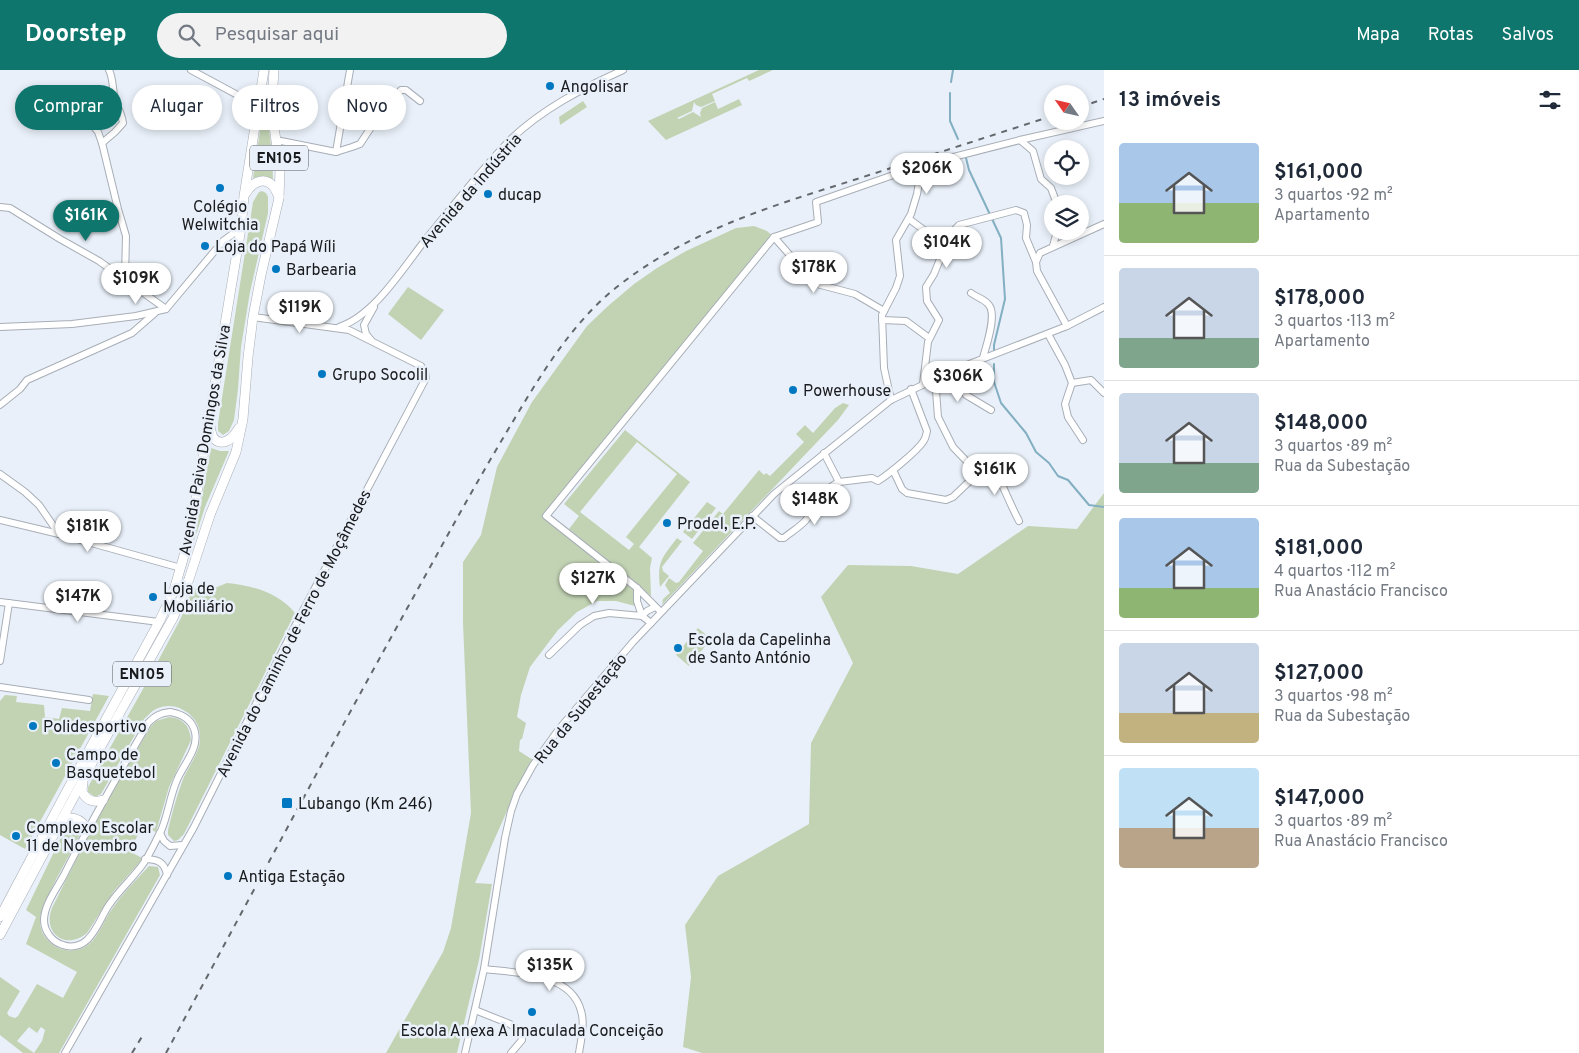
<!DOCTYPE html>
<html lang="pt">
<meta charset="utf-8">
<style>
:root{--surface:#fff;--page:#f2f2f3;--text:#1f2937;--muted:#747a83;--line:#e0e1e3;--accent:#0f766e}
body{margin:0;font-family:Overpass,sans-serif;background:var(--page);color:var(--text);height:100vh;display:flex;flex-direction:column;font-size:19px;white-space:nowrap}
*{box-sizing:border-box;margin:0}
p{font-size:16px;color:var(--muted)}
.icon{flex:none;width:28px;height:28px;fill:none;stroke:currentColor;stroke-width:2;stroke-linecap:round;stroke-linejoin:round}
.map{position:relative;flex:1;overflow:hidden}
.panel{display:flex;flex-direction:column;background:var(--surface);width:475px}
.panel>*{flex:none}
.hud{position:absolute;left:15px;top:15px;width:475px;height:45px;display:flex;gap:10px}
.needle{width:32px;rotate:304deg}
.tools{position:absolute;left:1044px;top:15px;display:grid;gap:10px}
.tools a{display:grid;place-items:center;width:45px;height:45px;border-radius:50%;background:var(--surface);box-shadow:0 2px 8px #0003;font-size:25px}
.price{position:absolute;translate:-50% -42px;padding:0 11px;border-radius:18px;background:#fff;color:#222;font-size:16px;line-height:32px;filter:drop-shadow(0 1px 2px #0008)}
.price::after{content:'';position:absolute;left:50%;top:30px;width:15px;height:11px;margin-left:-8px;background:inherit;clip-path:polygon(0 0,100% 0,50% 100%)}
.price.on{background:var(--accent);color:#fff}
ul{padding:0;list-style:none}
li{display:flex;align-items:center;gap:15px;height:125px;padding:0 15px}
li+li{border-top:1px solid var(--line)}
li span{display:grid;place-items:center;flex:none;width:140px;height:100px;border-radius:5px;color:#555}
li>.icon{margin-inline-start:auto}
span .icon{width:60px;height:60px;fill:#fffc;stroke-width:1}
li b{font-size:21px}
h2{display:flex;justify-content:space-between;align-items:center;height:60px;padding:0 15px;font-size:21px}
.pill{padding:0 18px;border-radius:22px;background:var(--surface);box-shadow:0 2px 8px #0003;font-size:18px;line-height:45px}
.pill.on{background:var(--accent);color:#fff}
header{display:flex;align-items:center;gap:30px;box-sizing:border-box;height:70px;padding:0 25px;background:var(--accent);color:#fff}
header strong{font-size:24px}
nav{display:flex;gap:28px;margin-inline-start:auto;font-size:18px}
.search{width:350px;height:45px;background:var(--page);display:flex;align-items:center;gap:12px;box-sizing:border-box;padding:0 18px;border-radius:28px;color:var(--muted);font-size:19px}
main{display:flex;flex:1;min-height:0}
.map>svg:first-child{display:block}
</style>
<header>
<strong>Doorstep</strong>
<div class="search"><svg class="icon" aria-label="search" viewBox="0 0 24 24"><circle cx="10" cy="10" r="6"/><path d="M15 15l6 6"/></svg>Pesquisar aqui</div>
<nav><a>Mapa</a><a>Rotas</a><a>Salvos</a></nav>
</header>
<main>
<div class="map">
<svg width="1104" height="983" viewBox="0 0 1104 983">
<rect width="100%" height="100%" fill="#e9f0f9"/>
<!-- green -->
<g fill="#c2d3b4" fill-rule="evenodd">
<path d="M 759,0 L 773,0 L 749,11 L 747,8 L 712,24 L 715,31 L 701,37 L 696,35 L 694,32 L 692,41 L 677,48 L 679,49 L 693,42 L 701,47 L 700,43 L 702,38 L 715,32 L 718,39 L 739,29 L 742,35 L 666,70 L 648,51 Z"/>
<path d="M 267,14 L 268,53 L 272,82 L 273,109 L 263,106 L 253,108 Z"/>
<path d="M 583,31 L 587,37 L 560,55 L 559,47 Z"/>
<path d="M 262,121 L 266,123 L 268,127 L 268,143 L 250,222 L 241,277 L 238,319 L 234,350 L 229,361 L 223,365 L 218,361 L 218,353 L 253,132 L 259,122 Z"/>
<path d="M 754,156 L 767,161 L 774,167 L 547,446 L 637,518 L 633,526 L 635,536 L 616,531 L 597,531 L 577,542 L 558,560 L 530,597 L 521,625 L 517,647 L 526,653 L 522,669 L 520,670 L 519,681 L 533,690 L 515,723 L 475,813 L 492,814 L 479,890 L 457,983 L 386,983 L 443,882 L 451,858 L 471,743 L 463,553 L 463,492 L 481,465 L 497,397 L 532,332 L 587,256 L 608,236 L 634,214 L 657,198 L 686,181 L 736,158 Z"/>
<path d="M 408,217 L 444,240 L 421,270 L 388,244 Z"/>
<path d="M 843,333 L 849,335 L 838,350 L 662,535 L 663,529 L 670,523 L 665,515 L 669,508 L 676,513 L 679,512 L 703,481 L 693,473 L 719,441 L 723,444 L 759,400 L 764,405 L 766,403 L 770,406 L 804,372 L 796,364 L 805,355 L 813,363 L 835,338 Z"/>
<path d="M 625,360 L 690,412 L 639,477 L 652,488 L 650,498 L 651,526 L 569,459 L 579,446 L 564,434 ZM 637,372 L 677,404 L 626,467 L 634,474 L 629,480 L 580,442 Z"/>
<path d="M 211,378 L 220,381 L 229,381 L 205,437 L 194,471 Z"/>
<path d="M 1104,423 L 1104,983 L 702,983 L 683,977 L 691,907 L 685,855 L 718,806 L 809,754 L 811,673 L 853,593 L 821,527 L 848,495 L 911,496 L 958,504 L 1028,456 L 1077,459 Z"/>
<path d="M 707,432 L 716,438 L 692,469 L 683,462 Z"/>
<path d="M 677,468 L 681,471 L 683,470 L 662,497 L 663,501 L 669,506 L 660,517 C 657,491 662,488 677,468 Z"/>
<path d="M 227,513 C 251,515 279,523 295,543 L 184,764 L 178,770 L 174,771 L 168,765 L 168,760 C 172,744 176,728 182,712 C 187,697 201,683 200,666 C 200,645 175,629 156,639 C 151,641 148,646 144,649 L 101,724 L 95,727 L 88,722 L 88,717 L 143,619 L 181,548 L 193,518 L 212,519 Z"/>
<path d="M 698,558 L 711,569 L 689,596 L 676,585 Z"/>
<path d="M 93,624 L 109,626 L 25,779 L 0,765 L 0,631 L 5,625 L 17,626 L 16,632 L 44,635 L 45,647 L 59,649 L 62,638 L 90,641 Z"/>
<path d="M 169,647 C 183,648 190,656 191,670 L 169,717 L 156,762 L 143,756 L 129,781 L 142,788 L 139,793 L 114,821 L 87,863 C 66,881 42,863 52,838 L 97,748 L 151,656 L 156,651 Z"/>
<path d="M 71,754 L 78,757 L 80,764 C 72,783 40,833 40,850 C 39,874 70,890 89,874 C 99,866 104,850 112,839 C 123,823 136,810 149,796 L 158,797 L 160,805 L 59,983 L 23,983 L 0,965 L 0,907 L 20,921 L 7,943 L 9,946 L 15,948 L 18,946 L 37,914 L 63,928 L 77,902 L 26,874 L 36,847 L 26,840 L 65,759 ZM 29,957 L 37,963 L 41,957 L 45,960 L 42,971 L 34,983 L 17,971 Z"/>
</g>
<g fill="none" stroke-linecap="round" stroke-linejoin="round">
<!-- stream -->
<g stroke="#82afc2" stroke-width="2">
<path d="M 951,12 L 953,0"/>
<path d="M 950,23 L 950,51 L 958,69"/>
<path d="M 966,88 L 969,100 L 1001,168 L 1005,229 L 994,275 L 994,281"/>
<path d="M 994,294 L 994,312 L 1001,333 L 1026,363 L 1036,382 L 1049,393 L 1058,406 L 1068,410 L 1089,435 L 1104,437"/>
</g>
<!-- minor casing -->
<g stroke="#a8aeb7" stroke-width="8">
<g id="minor">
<path d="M 191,0 L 258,36"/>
<path d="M 57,32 L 81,45 L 90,52 L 98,62 L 102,73 L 118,139 L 126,166 L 125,209"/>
<path d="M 276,70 L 336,82 L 352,77 L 360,74 L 383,39 L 401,20 L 406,20 L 420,31"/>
<path d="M 1020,70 L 1033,81 L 1041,109 L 1051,118 L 1057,134"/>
<path d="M 102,73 L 115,62 L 123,53 C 122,45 119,40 116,33 C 112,22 114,10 109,0"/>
<path d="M 336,82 L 350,0"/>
<path d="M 0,137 L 10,138 L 60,169 L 99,191 L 166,239"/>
<path d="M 909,149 L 928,163 L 936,165 L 947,172 L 934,204 L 926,217 L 927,231 L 939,250 L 928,272 L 923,314"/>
<path d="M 774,167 L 809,207 L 817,214 L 855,224 L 884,241"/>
<path d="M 947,172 L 954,160 L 959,155 L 1016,140 L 1024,143 L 1027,155 L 1026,168 L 1036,192"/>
<path d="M 1053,176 L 1057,161"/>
<path d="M 971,223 C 976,227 984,229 988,234 C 998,243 986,276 983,288"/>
<path d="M 882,250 L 906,251 L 929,268"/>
<path d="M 1067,256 L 1037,201 L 1036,192 L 1040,183 L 1104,154"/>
<path d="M 0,257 L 72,254 L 136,246 L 166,239 L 223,171 L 241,158"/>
<path d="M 339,257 C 374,246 403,198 426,169 C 453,136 480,101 510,70 C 542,39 583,18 623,0"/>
<path d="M 1048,264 L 1065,295 L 1072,313 L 1065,334 L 1068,347 L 1083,370"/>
<path d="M 371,270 L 366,264 L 364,255 L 374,237"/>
<path d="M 954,300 L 966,325 L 991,340"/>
<path d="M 1072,313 L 1091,310 L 1104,323"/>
<path d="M 891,330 L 884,298 L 882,245 L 896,218 L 900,206 L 896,170 L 911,144 L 917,124 L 922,95"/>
<path d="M 0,335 L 20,319 L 27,310 L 132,263 L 155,243"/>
<path d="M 973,398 L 985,389 L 990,390 C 1001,410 1008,430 1019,451"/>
<path d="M 893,400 L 902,419 L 907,423 L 946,430 L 953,427 L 975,406 L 976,403 L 973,398 L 953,377 L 938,347 L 935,308"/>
<path d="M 0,404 L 25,422 L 39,435 L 59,464"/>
<path d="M 839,412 L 872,408 L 878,411 C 889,404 916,382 923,372 C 926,368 926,365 927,361 L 911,319"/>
<path d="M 752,446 L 780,468 L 784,468 C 791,462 800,457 806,450 C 816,437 823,419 839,412 L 824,383"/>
<path d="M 0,450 L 59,464 L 181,498"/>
<path d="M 637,518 L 637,531 L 642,546 L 647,541 L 655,537"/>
<path d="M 0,532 L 159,552"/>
<path d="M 661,542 L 637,518 L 546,446 L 774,167 L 818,152 L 816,132 L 922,95 L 1020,70 L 1104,51"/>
<path d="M 549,585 L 580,555 L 594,546 L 609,543 L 642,546 L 651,553"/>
<path d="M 0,591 L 9,533"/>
<path d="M 0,617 L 89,630"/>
<path d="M 170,642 C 182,644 192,649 195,662 C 199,679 183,695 177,710 C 170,726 168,745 161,761 C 155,772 150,784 143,794 C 133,808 119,820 109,835 C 102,845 97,861 87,870 C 81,876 71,878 63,875 C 52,872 44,861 44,850 C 44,835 57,818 64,805 C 90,753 119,703 148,653 C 155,646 160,643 170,642 Z"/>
<path d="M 160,763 L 164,771 L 170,776 L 183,775"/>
<path d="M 145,789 C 157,789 165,792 167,805"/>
<path d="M 484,899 C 515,903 571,902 581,941 C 585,954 581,970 579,983"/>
<path d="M 475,940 L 510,954 L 522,963 L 522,970 L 511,983"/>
<path d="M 65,983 L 194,757 L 297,552 L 426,308 L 425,301 L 421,296 L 349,260 L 253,247"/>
<path d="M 465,983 L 484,899 L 505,768 L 511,741 L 517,724 L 533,695 L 559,659 L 633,572 L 774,424 L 891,330 L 954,300 L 1067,256 L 1104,237"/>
</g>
</g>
<!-- major casing -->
<g stroke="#a8aeb7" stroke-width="10">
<g id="major">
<path d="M 246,123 C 251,114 263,105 273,116 C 276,119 277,124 279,127"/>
<path d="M 210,355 C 212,379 229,376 239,358"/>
<path d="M 83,712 L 82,721 C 86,731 94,733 103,730"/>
<path d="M 62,749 C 72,746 79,748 86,757 L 85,763"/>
<path d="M 0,847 L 63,728 L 159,552 L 174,520 L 190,465 L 241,158 L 244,126 L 264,0"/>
<path d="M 0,865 L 99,680 L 173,548 L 189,509 L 210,445 L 236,382 L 243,349 L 248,287 L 253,247 L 261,205 L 279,128 L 280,100 L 273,49 L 272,31 L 274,0"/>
</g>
</g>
<!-- minor -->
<use href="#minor" stroke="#fff" stroke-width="6"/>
<!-- major -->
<use href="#major" stroke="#fff" stroke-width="9"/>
<!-- rail -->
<g stroke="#64686d" stroke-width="2" stroke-dasharray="6 6" stroke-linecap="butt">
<path d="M 1080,37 L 1104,29"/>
<path d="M 132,983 L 143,965"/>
<path d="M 166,983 C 255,818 343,653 434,490 C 459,444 485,398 512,353 C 543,301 576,246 626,210 C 694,159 778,134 857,109 C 922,88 987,67 1052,46"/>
</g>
</g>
<!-- markers -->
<g fill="#0078c1" stroke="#e9f0f9" stroke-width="2">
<circle cx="550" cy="16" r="5"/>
<circle cx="220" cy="118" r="5"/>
<circle cx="488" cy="124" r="5"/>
<circle cx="205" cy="176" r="5"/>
<circle cx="276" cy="199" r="5"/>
<circle cx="322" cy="304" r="5"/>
<circle cx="793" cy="320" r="5"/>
<circle cx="667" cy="453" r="5"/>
<circle cx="153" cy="527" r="5"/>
<circle cx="678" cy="578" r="5"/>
<circle cx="33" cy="656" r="5"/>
<circle cx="56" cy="693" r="5"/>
<rect x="281" y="727" width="12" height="12" rx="2.5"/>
<circle cx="16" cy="766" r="5"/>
<circle cx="228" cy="806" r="5"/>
<circle cx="532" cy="942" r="5"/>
</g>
<g text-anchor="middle" stroke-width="5" stroke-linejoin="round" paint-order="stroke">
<!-- shield labels -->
<g fill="#e9f0f9" stroke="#575a5f" stroke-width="1">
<rect x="250" y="75.5" width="58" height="25" rx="4"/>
<rect x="113" y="591.5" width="58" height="25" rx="4"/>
</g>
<g font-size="15" font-weight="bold" fill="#181a1d">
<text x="279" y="93">EN105</text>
<text x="142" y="609">EN105</text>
</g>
<!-- poi labels -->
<g font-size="16" fill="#181a1d" stroke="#e9f0f9" text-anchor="start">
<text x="560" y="22">Angolisar</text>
<text x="498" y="130">ducap</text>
<text x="220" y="142" text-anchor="middle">Colégio<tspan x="220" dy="18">Welwitchia</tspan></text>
<text x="215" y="182">Loja do Papá Wíli</text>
<text x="286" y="205">Barbearia</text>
<text x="332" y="310">Grupo Socolil</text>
<text x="803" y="326">Powerhouse</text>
<text x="677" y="459">Prodel, E.P.</text>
<text x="163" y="524">Loja de<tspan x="163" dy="18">Mobiliário</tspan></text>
<text x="688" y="575">Escola da Capelinha<tspan x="688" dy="18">de Santo António</tspan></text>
<text x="43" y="662">Polidesportivo</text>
<text x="66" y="690">Campo de<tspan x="66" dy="18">Basquetebol</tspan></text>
<text x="298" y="739">Lubango (Km 246)</text>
<text x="26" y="763">Complexo Escolar<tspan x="26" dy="18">11 de Novembro</tspan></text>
<text x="238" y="812">Antiga Estação</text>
<text x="532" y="966" text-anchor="middle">Escola Anexa A Imaculada Conceição</text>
</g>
<!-- street labels -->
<g font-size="16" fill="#181a1d" stroke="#e9f0f9">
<text transform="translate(470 120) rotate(-49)" y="6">Avenida da Indústria</text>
<text transform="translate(204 370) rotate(-80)" y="6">Avenida Paiva Domingos da Silva</text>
<text transform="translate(293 563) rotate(-63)" y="6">Avenida do Caminho de Ferro de Moçâmedes</text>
<text transform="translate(580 638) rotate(-51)" y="6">Rua da Subestação</text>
</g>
</g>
</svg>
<div class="tools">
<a><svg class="needle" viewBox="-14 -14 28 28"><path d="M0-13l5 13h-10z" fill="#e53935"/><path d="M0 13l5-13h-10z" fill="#747a83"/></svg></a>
<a><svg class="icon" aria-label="locate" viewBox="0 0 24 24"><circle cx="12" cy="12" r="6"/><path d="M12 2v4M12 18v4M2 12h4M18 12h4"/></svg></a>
<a><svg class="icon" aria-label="layers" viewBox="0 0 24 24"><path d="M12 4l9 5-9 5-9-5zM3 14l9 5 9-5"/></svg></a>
</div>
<b class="price" style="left:927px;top:125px">$206K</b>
<b class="price on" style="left:86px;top:172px">$161K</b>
<b class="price" style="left:947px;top:199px">$104K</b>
<b class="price" style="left:814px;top:224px">$178K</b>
<b class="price" style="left:136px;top:235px">$109K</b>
<b class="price" style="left:300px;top:264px">$119K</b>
<b class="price" style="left:958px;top:333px">$306K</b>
<b class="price" style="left:995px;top:426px">$161K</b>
<b class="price" style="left:815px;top:456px">$148K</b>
<b class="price" style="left:88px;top:483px">$181K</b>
<b class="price" style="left:593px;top:535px">$127K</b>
<b class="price" style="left:78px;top:553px">$147K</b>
<b class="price" style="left:550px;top:922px">$135K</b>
<div class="hud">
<a class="pill on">Comprar</a>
<a class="pill">Alugar</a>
<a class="pill">Filtros</a>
<a class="pill">Novo</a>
</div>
</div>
<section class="panel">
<h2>13 imóveis<svg class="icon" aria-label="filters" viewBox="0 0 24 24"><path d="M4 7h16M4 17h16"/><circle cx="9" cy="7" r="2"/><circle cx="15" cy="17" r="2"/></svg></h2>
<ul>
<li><span style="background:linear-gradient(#a9c7e8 60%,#8fb573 0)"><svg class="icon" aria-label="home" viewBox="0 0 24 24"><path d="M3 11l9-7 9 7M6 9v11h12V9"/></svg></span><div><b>$161,000</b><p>3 quartos · 92 m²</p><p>Apartamento</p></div></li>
<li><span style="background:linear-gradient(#c9d6e8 70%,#7fa58c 0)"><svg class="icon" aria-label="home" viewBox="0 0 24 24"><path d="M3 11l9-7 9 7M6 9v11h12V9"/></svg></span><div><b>$178,000</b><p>3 quartos · 113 m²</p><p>Apartamento</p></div></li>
<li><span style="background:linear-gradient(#c9d6e8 70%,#7fa58c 0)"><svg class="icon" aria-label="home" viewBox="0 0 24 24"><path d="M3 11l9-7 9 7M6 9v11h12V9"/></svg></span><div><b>$148,000</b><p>3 quartos · 89 m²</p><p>Rua da Subestação</p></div></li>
<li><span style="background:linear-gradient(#a9c7e8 70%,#8fb573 0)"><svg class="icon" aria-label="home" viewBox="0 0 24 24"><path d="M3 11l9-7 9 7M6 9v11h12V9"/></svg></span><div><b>$181,000</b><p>4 quartos · 112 m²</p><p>Rua Anastácio Francisco</p></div></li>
<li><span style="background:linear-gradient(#c9d6e8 70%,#c2b280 0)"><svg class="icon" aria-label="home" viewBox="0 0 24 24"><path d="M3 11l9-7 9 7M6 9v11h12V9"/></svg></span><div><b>$127,000</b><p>3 quartos · 98 m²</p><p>Rua da Subestação</p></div></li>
<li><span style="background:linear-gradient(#bfe0f5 60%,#b9a48a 0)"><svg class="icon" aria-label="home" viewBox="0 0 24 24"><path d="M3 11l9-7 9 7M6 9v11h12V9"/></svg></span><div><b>$147,000</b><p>3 quartos · 89 m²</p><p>Rua Anastácio Francisco</p></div></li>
</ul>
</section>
</main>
